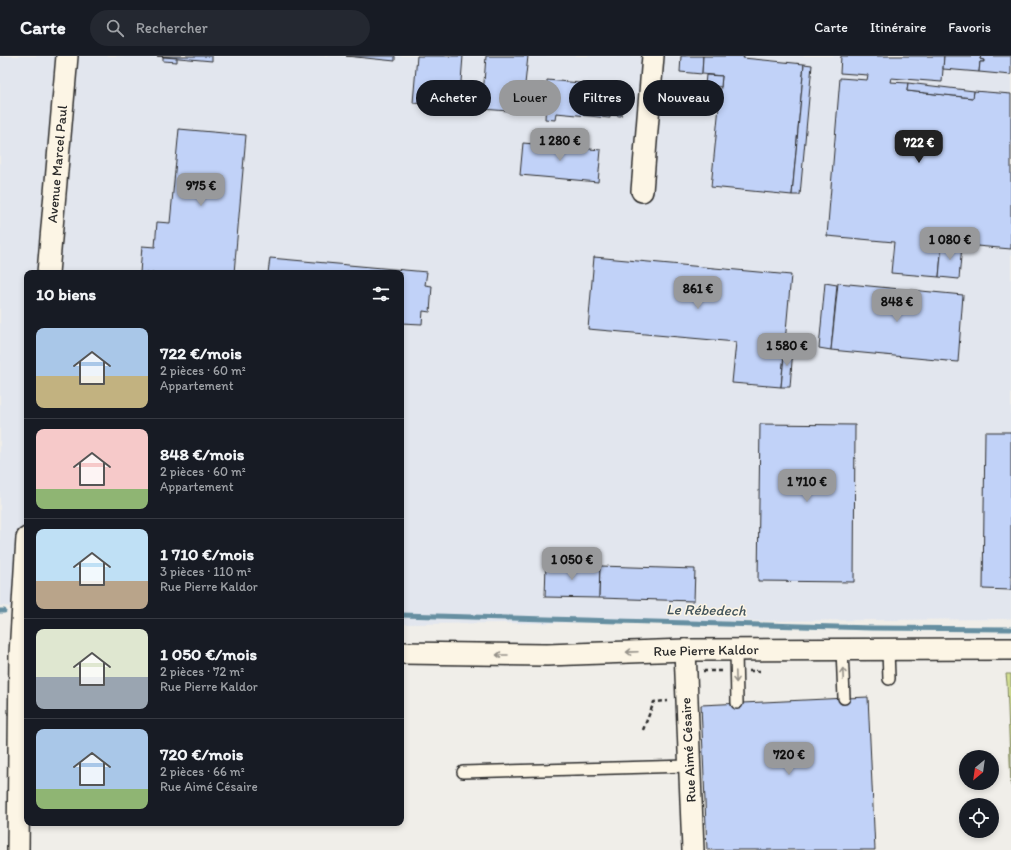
<!DOCTYPE html>
<html lang="fr">
<meta charset="utf-8">
<style>
:root{--surface:#171b24;--page:#242831;--text:#f1f3f6;--muted:#9ea1a6;--line:#363941;--accent:#98999b}
body{margin:0;font-family:Itim,sans-serif;background:var(--page);color:var(--text);height:100vh;display:flex;flex-direction:column;font-size:15px;white-space:nowrap}
*{box-sizing:border-box;margin:0}
p{font-size:13px;color:var(--muted)}
.icon{flex:none;width:22px;height:22px;fill:none;stroke:currentColor;stroke-width:2;stroke-linecap:round;stroke-linejoin:round}
.map{position:relative;flex:1;overflow:hidden}
.side{position:absolute;left:24px;top:214px;width:380px;height:556px;display:flex;flex-direction:column;background:var(--surface);border-radius:8px;box-shadow:0 2px 6px #0003}
.side>*{flex:none}
.top-card{position:absolute;left:416px;top:24px;width:380px;height:36px;display:flex;gap:8px}
.needle{width:26px;rotate:209deg}
.buttons{position:absolute;left:959px;top:694px;display:grid;gap:8px}
.buttons a{display:grid;place-items:center;width:40px;height:40px;border-radius:50%;background:var(--surface);box-shadow:0 2px 6px #0003;font-size:20px}
.price{position:absolute;translate:-50% -34px;padding:0 9px;border-radius:8px;background:var(--accent);color:#111;font-size:13px;line-height:26px;filter:drop-shadow(0 1px 2px #0008)}
.price::after{content:'';position:absolute;left:50%;top:24px;width:12px;height:9px;margin-left:-6px;background:inherit;clip-path:polygon(0 0,100% 0,50% 100%)}
.price.on{background:#222;color:#fff}
ul{padding:0;list-style:none}
li{display:flex;align-items:center;gap:12px;height:100px;padding:0 12px}
li+li{border-top:1px solid var(--line)}
li span{display:grid;place-items:center;flex:none;width:112px;height:80px;border-radius:8px;color:#555}
li>.icon{margin-inline-start:auto}
span .icon{width:48px;height:48px;fill:#fffc;stroke-width:1}
li b{font-size:17px}
h2{display:flex;justify-content:space-between;align-items:center;height:48px;padding:0 12px;font-size:17px}
.chip{padding:0 14px;border-radius:18px;background:var(--surface);box-shadow:0 2px 6px #0003;font-size:14px;line-height:36px}
.chip.on{background:var(--accent);color:#111}
header{display:flex;align-items:center;gap:24px;box-sizing:border-box;height:56px;padding:0 20px;background:var(--surface);border-bottom:1px solid var(--line)}
header strong{font-size:19px}
nav{display:flex;gap:22px;margin-inline-start:auto;font-size:14px}
.search{width:280px;height:36px;background:var(--page);display:flex;align-items:center;gap:10px;box-sizing:border-box;padding:0 14px;border-radius:22px;color:var(--muted);font-size:15px}
.map>svg:first-child{display:block}
</style>
<header>
<strong>Carte</strong>
<div class="search"><svg class="icon" aria-label="search" viewBox="0 0 24 24"><circle cx="10" cy="10" r="6"/><path d="M15 15l6 6"/></svg>Rechercher</div>
<nav><a>Carte</a><a>Itinéraire</a><a>Favoris</a></nav>
</header>
<div class="map">
<svg width="1011" height="794" viewBox="0 0 1011 794">
<rect width="100%" height="100%" fill="#f0eee9"/>
<filter id="ink" filterUnits="userSpaceOnUse"><feTurbulence type="fractalNoise" baseFrequency=".025" numOctaves="2"/><feDisplacementMap in="SourceGraphic" scale="8" xChannelSelector="R" yChannelSelector="G"/><feConvolveMatrix kernelMatrix="1 2 1 2 8 2 1 2 1" color-interpolation-filters="sRGB"/></filter>
<g filter="url(#ink)">
<!-- built -->
<path fill="#e2e6ee" d="M 0,0 L 1011,0 L 1011,563 L 401,568 L 401,217 L 27,217 L 27,552 L 0,550 Z"/>
<!-- green -->
<path fill="#d3df92" stroke="#7f855e" d="M 1006,618 L 1011,618 L 1011,730 L 1007,627 Z"/>
<g fill="none" stroke-linecap="round" stroke-linejoin="round">
<!-- stream -->
<g stroke="#668fa1" stroke-width="5">
<path d="M 0,555 L 4,555"/>
<path d="M 401,559 L 872,572 L 1011,573"/>
</g>
</g>
<!-- building -->
<g fill="#c1d2f8" stroke="#2b2b2b">
<path d="M 157,0 L 212,0 L 212,5 Z"/>
<path d="M 346,0 L 395,0 L 395,5 Z"/>
<path d="M 417,0 L 463,0 L 459,51 L 413,47 Z"/>
<path d="M 486,0 L 528,0 L 522,56 L 482,53 Z"/>
<path d="M 681,0 L 703,0 L 702,18 L 680,16 Z"/>
<path d="M 703,0 L 744,0 L 743,2 L 804,8 L 792,139 L 711,131 L 722,20 L 702,18 Z"/>
<path d="M 841,0 L 944,0 L 942,26 L 891,22 L 890,26 L 908,27 L 907,35 L 973,42 L 974,35 L 1011,38 L 1011,193 L 942,187 L 939,221 L 891,217 L 894,186 L 827,180 L 840,22 L 867,24 L 868,19 L 840,17 Z"/>
<path d="M 944,0 L 981,0 L 980,3 L 984,4 L 984,6 L 980,6 L 979,16 L 943,13 Z"/>
<path d="M 981,0 L 1011,0 L 1011,19 L 979,16 L 980,6 L 984,6 L 984,4 L 980,3 Z"/>
<path d="M 163,1 L 177,2 L 177,6 L 163,5 Z"/>
<path d="M 804,8 L 812,9 L 800,139 L 792,139 Z"/>
<path d="M 706,19 L 722,20 L 721,31 L 705,29 Z"/>
<path d="M 547,24 L 613,30 L 613,32 L 624,34 L 621,60 L 610,59 L 610,62 L 556,57 L 555,64 L 545,63 Z"/>
<path d="M 908,27 L 974,35 L 973,42 L 907,35 Z"/>
<path d="M 179,73 L 246,79 L 234,217 L 140,217 L 142,190 L 155,191 L 157,166 L 170,167 Z"/>
<path d="M 523,87 L 601,94 L 598,126 L 520,119 Z"/>
<path d="M 942,187 L 962,189 L 959,223 L 939,221 Z"/>
<path d="M 594,201 L 791,219 L 781,331 L 732,327 L 736,286 L 588,273 Z"/>
<path d="M 270,202 L 427,216 L 425,229 L 432,230 L 430,256 L 423,255 L 422,268 L 401,267 L 401,217 L 268,217 Z"/>
<path d="M 825,227 L 837,229 L 831,294 L 819,292 Z"/>
<path d="M 838,227 L 963,239 L 958,306 L 831,294 Z"/>
<path d="M 785,290 L 793,292 L 790,331 L 781,331 Z"/>
<path d="M 760,368 L 855,369 L 854,526 L 758,525 Z"/>
<path d="M 985,376 L 1011,376 L 1011,534 L 983,533 Z"/>
<path d="M 546,508 L 600,510 L 599,542 L 545,541 Z"/>
<path d="M 600,510 L 695,513 L 694,545 L 599,542 Z"/>
<path d="M 868,641 L 875,794 L 707,794 L 701,649 Z"/>
</g>
<g fill="none" stroke-linecap="round" stroke-linejoin="round">
<!-- lane casing -->
<g stroke="#2b2b2b" stroke-width="14">
<g id="lane">
<path d="M 842,593 L 844,642"/>
<path d="M 888,593 L 889,623"/>
<path d="M 736,594 L 737,647"/>
<path d="M 463,716 L 689,710"/>
</g>
</g>
<!-- street casing -->
<g stroke="#2b2b2b" stroke-width="24">
<g id="street">
<path d="M 642,135 L 653,0"/>
<path d="M 48,217 L 67,0"/>
<path d="M 685,594 L 693,794"/>
<path d="M 401,597 L 547,599 L 685,594 L 1011,593"/>
<path d="M 18,794 L 20,598 L 27,482"/>
</g>
</g>
<!-- path -->
<g stroke="#2b2b2b" stroke-width="2.5" stroke-dasharray="4 3" stroke-linecap="butt">
<path d="M 703,615 L 722,615"/>
<path d="M 749,615 L 760,615"/>
<path d="M 643,674 L 654,646 L 668,645"/>
</g>
<!-- lane -->
<use href="#lane" stroke="#fcf5e5" stroke-width="11"/>
<!-- street -->
<use href="#street" stroke="#fcf5e5" stroke-width="21"/>
</g>
<!-- one-way arrows -->
<defs><path id="oneway-shaft" d="M-6 0H5M1.5-3L5.5 0L1.5 3" fill="none" stroke-width="1.6" stroke-linecap="round" stroke-linejoin="round"/></defs>
<g stroke="#949088">
<use href="#oneway-shaft" transform="translate(632 596) rotate(178)"/>
<use href="#oneway-shaft" transform="translate(502 599) rotate(180)"/>
<use href="#oneway-shaft" transform="translate(843 618) rotate(-92)"/>
<use href="#oneway-shaft" transform="translate(736 621) rotate(88)"/>
</g>
</g>
<g text-anchor="middle" stroke-width="3" stroke-linejoin="round" paint-order="stroke">
<!-- street labels -->
<g font-size="14" fill="#2b2b2b" stroke="#fcf5e5">
<text transform="translate(57 108) rotate(-85)" y="5">Avenue Marcel Paul</text>
<text transform="translate(706 594) rotate(-1)" y="5">Rue Pierre Kaldor</text>
<text transform="translate(688 694) rotate(-93)" y="5">Rue Aimé Césaire</text>
</g>
<!-- water labels -->
<g font-size="15" font-style="italic" fill="#44555c" stroke="#fcf5e5">
<text transform="translate(706 554) rotate(1)" y="5">Le Rébedech</text>
</g>
</g>
</svg>
<div class="buttons">
<a><svg class="needle" viewBox="-14 -14 28 28"><path d="M0-13l5 13h-10z" fill="#e53935"/><path d="M0 13l5-13h-10z" fill="#9ea1a6"/></svg></a>
<a><svg class="icon" aria-label="locate" viewBox="0 0 24 24"><circle cx="12" cy="12" r="6"/><path d="M12 2v4M12 18v4M2 12h4M18 12h4"/></svg></a>
</div>
<b class="price" style="left:560px;top:106px">1 280 €</b>
<b class="price on" style="left:919px;top:108px">722 €</b>
<b class="price" style="left:201px;top:151px">975 €</b>
<b class="price" style="left:950px;top:205px">1 080 €</b>
<b class="price" style="left:698px;top:254px">861 €</b>
<b class="price" style="left:897px;top:267px">848 €</b>
<b class="price" style="left:787px;top:311px">1 580 €</b>
<b class="price" style="left:807px;top:447px">1 710 €</b>
<b class="price" style="left:572px;top:525px">1 050 €</b>
<b class="price" style="left:789px;top:720px">720 €</b>
<div class="top-card">
<a class="chip">Acheter</a>
<a class="chip on">Louer</a>
<a class="chip">Filtres</a>
<a class="chip">Nouveau</a>
</div>
<section class="side">
<h2>10 biens<svg class="icon" aria-label="filters" viewBox="0 0 24 24"><path d="M4 7h16M4 17h16"/><circle cx="9" cy="7" r="2"/><circle cx="15" cy="17" r="2"/></svg></h2>
<ul>
<li><span style="background:linear-gradient(#a9c7e8 60%,#c2b280 0)"><svg class="icon" aria-label="home" viewBox="0 0 24 24"><path d="M3 11l9-7 9 7M6 9v11h12V9"/></svg></span><div><b>722 €/mois</b><p>2 pièces · 60 m²</p><p>Appartement</p></div></li>
<li><span style="background:linear-gradient(#f6c9c9 75%,#8fb573 0)"><svg class="icon" aria-label="home" viewBox="0 0 24 24"><path d="M3 11l9-7 9 7M6 9v11h12V9"/></svg></span><div><b>848 €/mois</b><p>2 pièces · 60 m²</p><p>Appartement</p></div></li>
<li><span style="background:linear-gradient(#bfe0f5 65%,#b9a48a 0)"><svg class="icon" aria-label="home" viewBox="0 0 24 24"><path d="M3 11l9-7 9 7M6 9v11h12V9"/></svg></span><div><b>1 710 €/mois</b><p>3 pièces · 110 m²</p><p>Rue Pierre Kaldor</p></div></li>
<li><span style="background:linear-gradient(#dfe7d0 60%,#9aa5b1 0)"><svg class="icon" aria-label="home" viewBox="0 0 24 24"><path d="M3 11l9-7 9 7M6 9v11h12V9"/></svg></span><div><b>1 050 €/mois</b><p>2 pièces · 72 m²</p><p>Rue Pierre Kaldor</p></div></li>
<li><span style="background:linear-gradient(#a9c7e8 75%,#8fb573 0)"><svg class="icon" aria-label="home" viewBox="0 0 24 24"><path d="M3 11l9-7 9 7M6 9v11h12V9"/></svg></span><div><b>720 €/mois</b><p>2 pièces · 66 m²</p><p>Rue Aimé Césaire</p></div></li>
</ul>
</section>
</div>
